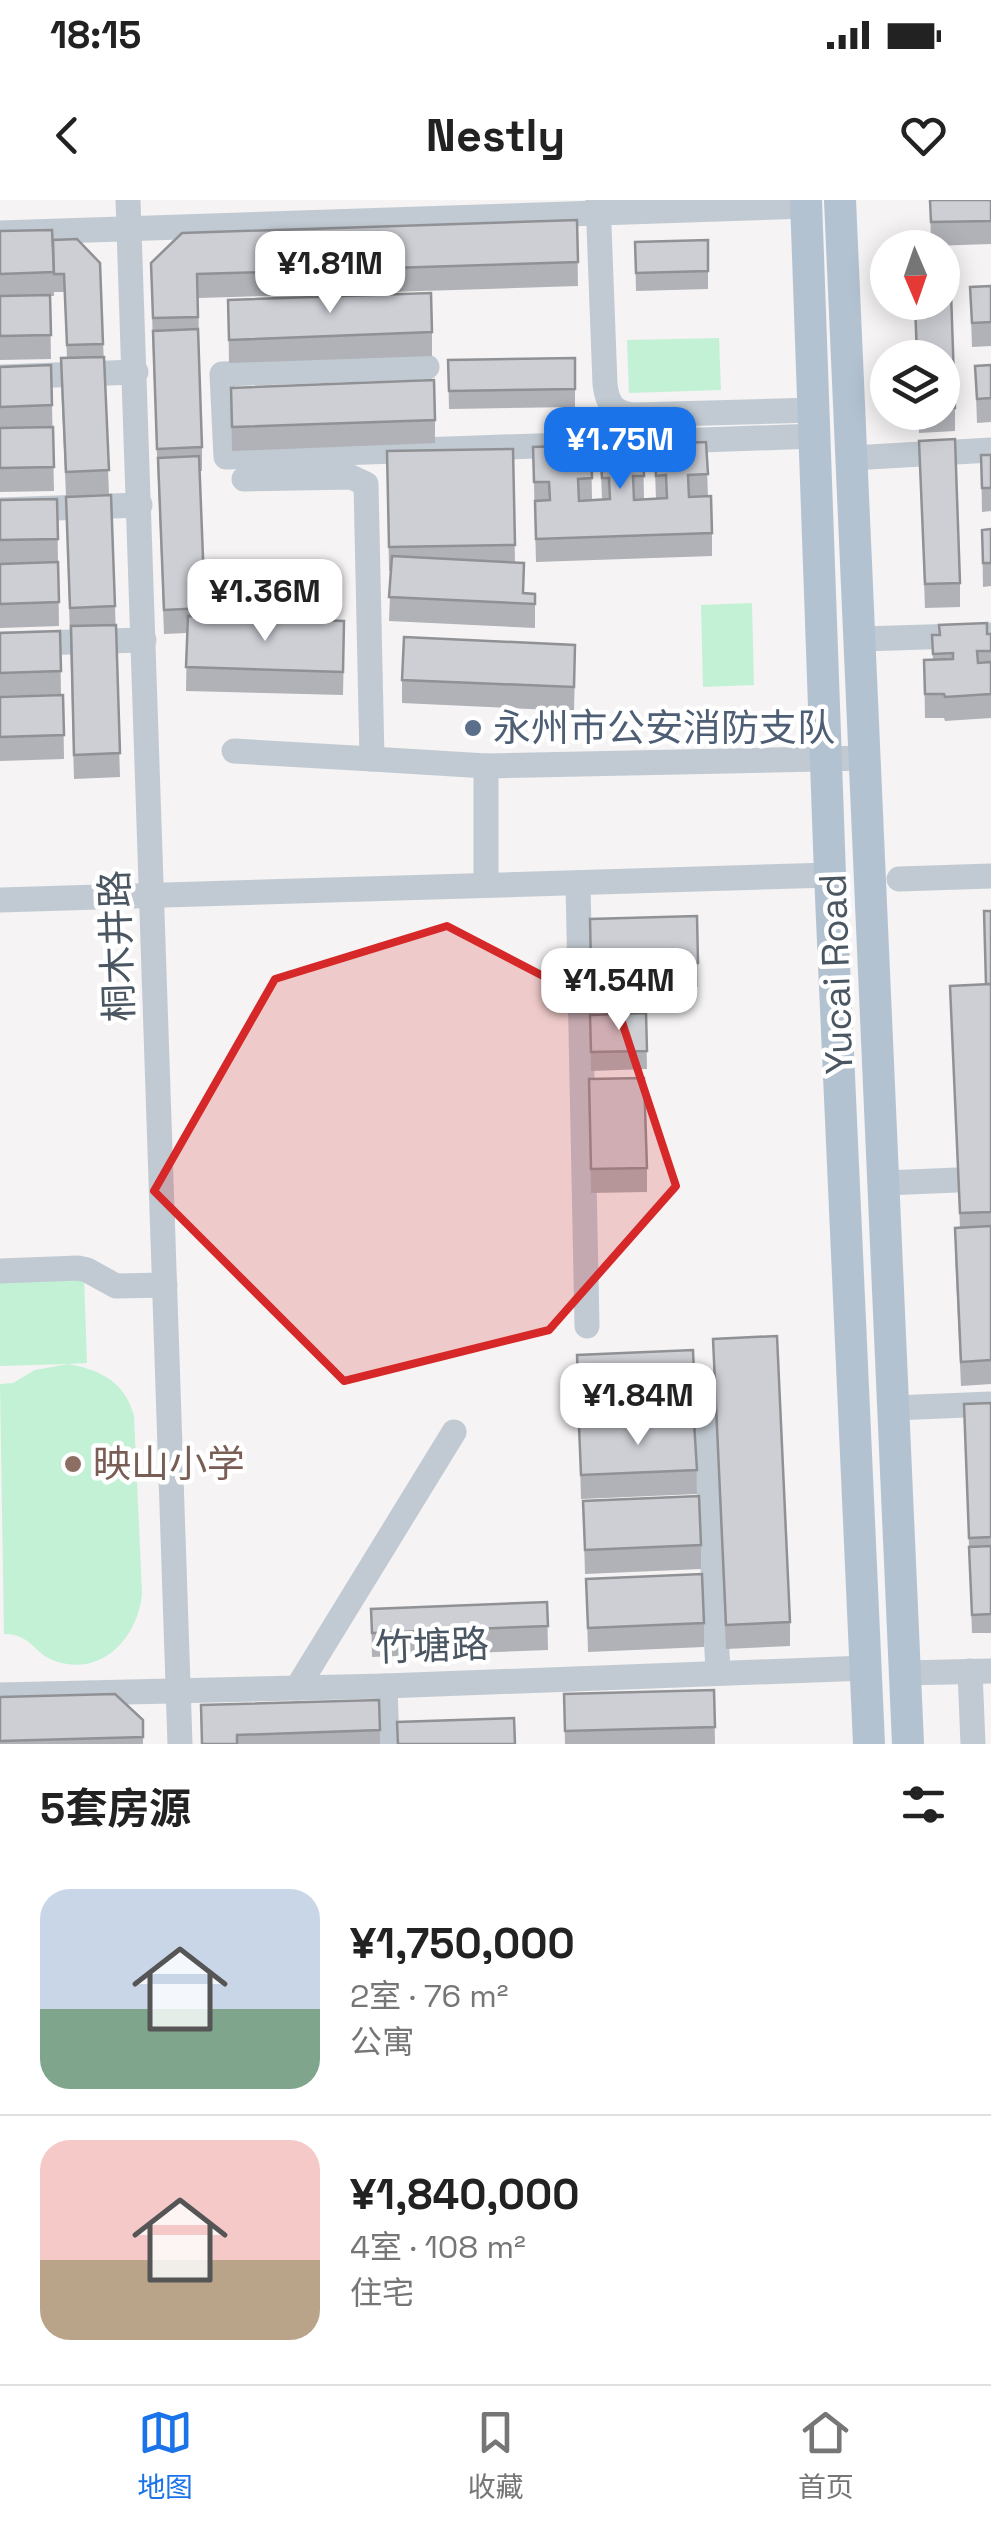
<!DOCTYPE html>
<html lang="zh">
<meta charset="utf-8">
<style>
:root{--surface:#fff;--page:#f2f2f2;--text:#222;--muted:#767676;--line:#e0e0e0;--accent:#1a73e8}
body{margin:0;font-family:"Space Grotesk","Noto Sans SC",sans-serif;background:var(--page);color:var(--text);height:100vh;display:flex;flex-direction:column;font-size:38px;white-space:nowrap}
*{box-sizing:border-box;margin:0}
p{font-size:32px;color:var(--muted)}
.icon{flex:none;width:55px;height:55px;fill:none;stroke:currentColor;stroke-width:2;stroke-linecap:round;stroke-linejoin:round}
.map{position:relative;height:1544px;overflow:hidden}
.panel{display:flex;flex-direction:column;background:var(--surface);flex:1}
.panel>*{flex:none}
.needle{width:65px;rotate:178deg}
.tools{position:absolute;left:870px;top:30px;display:grid;gap:20px}
.tools a{display:grid;place-items:center;width:90px;height:90px;border-radius:50%;background:var(--surface);box-shadow:0 5px 25px #0003;font-size:50px}
.price{position:absolute;translate:-50% -85px;padding:0 22px;border-radius:20px;background:#fff;color:#222;font-size:32px;line-height:65px;filter:drop-shadow(0 2px 5px #0008)}
.price::after{content:'';position:absolute;left:50%;top:60px;width:30px;height:22px;margin-left:-15px;background:inherit;clip-path:polygon(0 0,100% 0,50% 100%)}
.price.on{background:var(--accent);color:#fff}
ul{padding:0;list-style:none}
li{display:flex;align-items:center;gap:30px;height:250px;padding:0 40px}
li+li{border-top:2px solid var(--line)}
li span{display:grid;place-items:center;flex:none;width:280px;height:200px;border-radius:30px;color:#555}
li>.icon{margin-inline-start:auto}
span .icon{width:120px;height:120px;fill:#fffc;stroke-width:1}
li b{font-size:42px}
h2{display:flex;justify-content:space-between;align-items:center;height:120px;padding:0 40px;font-size:42px}
.status{display:flex;justify-content:space-between;align-items:center;height:70px;padding:0 50px;background:var(--surface);direction:ltr}
.status svg{height:28px;fill:currentColor}
header{display:flex;justify-content:space-between;align-items:center;height:130px;padding:0 40px;background:var(--surface);font-size:45px;font-weight:700}
.menu{display:flex;justify-content:space-around;align-items:center;height:140px;border-top:2px solid var(--line);background:var(--surface);font-size:28px;color:var(--muted)}
.menu a{display:grid;justify-items:center;gap:5px}
.menu .on{color:var(--accent)}
.map>svg:first-child{display:block}
</style>
<div class="status"><b>18:15</b><svg viewBox="0 0 49 12"><path d="M0 12V9h3v3zM5 12V6h3v6zM10 12V3h3v9zM15 12V0h3v12zM26 1h20v11H26zM47 4h2v5h-2z"/></svg></div>
<header><svg class="icon" aria-label="back" viewBox="0 0 24 24"><path d="M15 5l-7 7 7 7"/></svg>Nestly<svg class="icon" aria-label="heart" viewBox="0 0 24 24"><path d="M12 20l-8-8c-3-5 5-10 8-4 3-6 11-1 8 4z"/></svg></header>
<div class="map">
<svg width="991" height="1544" viewBox="0 0 991 1544">
<rect width="100%" height="100%" fill="#f5f3f3"/>
<!-- green -->
<g fill="#c3f1d5">
<path d="M 719,138 L 721,190 L 629,193 L 627,140 Z"/>
<path d="M 752,403 L 754,485 L 703,487 L 701,405 Z"/>
<path d="M 84,1076 L 87,1163 L 68,1164 C 101,1170 125,1182 134,1216 L 142,1393 C 139,1435 104,1476 58,1462 C 32,1454 33,1434 4,1434 L 0,1184 L 13,1183 L 35,1170 L 68,1164 L 0,1166 L 0,1079 Z"/>
</g>
<g fill="none" stroke-linecap="round" stroke-linejoin="round">
<!-- minor -->
<g stroke="#c1cad2" stroke-width="25">
<path d="M 128,0 L 180,1544"/>
<path d="M 598,0 L 605,184 C 607,204 614,213 634,215 L 814,210"/>
<path d="M 0,33 L 807,6"/>
<path d="M 427,167 L 222,174 L 226,257 L 815,236"/>
<path d="M 0,177 L 136,172"/>
<path d="M 852,258 L 991,250"/>
<path d="M 244,279 L 351,277 L 366,284 L 372,559 L 486,566 L 866,558"/>
<path d="M 0,310 L 140,305"/>
<path d="M 861,439 L 991,435"/>
<path d="M 0,444 L 144,440"/>
<path d="M 234,551 L 372,559"/>
<path d="M 899,679 L 991,676"/>
<path d="M 578,683 L 587,1126"/>
<path d="M 486,685 L 486,566"/>
<path d="M 0,700 L 830,675"/>
<path d="M 885,983 L 957,980"/>
<path d="M 0,1071 L 78,1068 L 87,1070 L 116,1086 L 165,1085"/>
<path d="M 704,1183 L 718,1472"/>
<path d="M 894,1208 L 991,1204"/>
<path d="M 970,1471 L 973,1544"/>
<path d="M 905,1473 L 991,1471"/>
<path d="M 385,1486 L 387,1544"/>
<path d="M 297,1488 L 454,1232"/>
<path d="M 0,1495 L 385,1486 L 866,1468"/>
</g>
<!-- major -->
<g stroke="#b3c2d1" stroke-width="32">
<path d="M 806,0 L 830,675 L 869,1544"/>
<path d="M 840,0 L 908,1544"/>
</g>
</g>
<!-- wall -->
<g fill="#b0b2b7">
<path d="M 930,0 L 991,0 L 991,44 L 931,46 Z"/>
<path d="M 577,20 L 578,86 L 198,98 L 202,247 L 202,271 L 199,271 L 205,417 L 344,445 L 343,495 L 186,491 L 187,433 L 164,434 L 153,154 L 151,63 Z"/>
<path d="M 0,31 L 53,45 L 100,63 L 109,294 L 66,296 L 61,182 L 61,158 L 67,158 L 64,92 L 54,92 L 54,88 L 54,96 L 50,96 L 51,159 L 0,160 Z"/>
<path d="M 708,40 L 708,89 L 636,91 L 635,42 Z"/>
<path d="M 991,86 L 991,146 L 972,147 L 970,87 Z"/>
<path d="M 228,100 L 432,132 L 432,156 L 229,163 Z"/>
<path d="M 915,102 L 942,102 L 955,208 L 955,231 L 919,233 L 918,212 L 942,212 L 942,158 L 916,158 Z"/>
<path d="M 575,158 L 575,207 L 449,209 L 448,160 Z"/>
<path d="M 991,165 L 991,222 L 977,223 L 975,166 Z"/>
<path d="M 0,167 L 52,205 L 54,291 L 0,292 Z"/>
<path d="M 231,188 L 435,220 L 435,243 L 232,251 Z"/>
<path d="M 919,241 L 960,383 L 960,407 L 925,408 Z"/>
<path d="M 706,242 L 708,296 L 712,333 L 712,356 L 536,362 L 533,247 L 591,245 L 592,300 L 602,300 L 600,246 L 643,244 L 644,299 L 656,299 L 654,244 Z"/>
<path d="M 513,249 L 515,362 L 524,393 L 535,394 L 535,428 L 389,421 L 391,371 L 389,371 L 387,251 Z"/>
<path d="M 981,255 L 991,255 L 991,311 L 982,312 Z"/>
<path d="M 66,297 L 115,406 L 120,577 L 74,579 Z"/>
<path d="M 57,299 L 59,426 L 0,428 L 0,300 Z"/>
<path d="M 991,329 L 991,386 L 983,387 L 982,330 Z"/>
<path d="M 60,431 L 61,495 L 0,496 L 0,433 Z"/>
<path d="M 991,434 L 991,518 L 945,521 L 944,518 L 925,518 L 924,460 L 933,460 L 932,435 Z"/>
<path d="M 575,468 L 574,511 L 402,503 L 402,480 Z"/>
<path d="M 63,495 L 64,559 L 0,561 L 0,497 Z"/>
<path d="M 991,711 L 991,1184 L 961,1186 L 955,1052 L 955,1028 L 960,1028 L 950,786 L 986,784 Z"/>
<path d="M 697,716 L 698,787 L 591,790 L 590,719 Z"/>
<path d="M 646,813 L 647,869 L 591,871 L 590,815 Z"/>
<path d="M 589,879 L 647,968 L 647,992 L 591,993 Z"/>
<path d="M 713,1139 L 790,1422 L 790,1446 L 726,1449 Z"/>
<path d="M 577,1155 L 695,1199 L 697,1294 L 581,1299 Z"/>
<path d="M 991,1203 L 991,1433 L 972,1433 L 964,1204 Z"/>
<path d="M 583,1301 L 701,1345 L 701,1369 L 585,1374 Z"/>
<path d="M 586,1379 L 704,1423 L 704,1447 L 588,1452 Z"/>
<path d="M 547,1402 L 548,1450 L 372,1457 L 371,1409 Z"/>
<path d="M 714,1490 L 715,1544 L 565,1544 L 564,1494 Z"/>
<path d="M 0,1497 L 143,1520 L 143,1544 L 0,1544 Z"/>
<path d="M 379,1500 L 380,1544 L 201,1544 Z"/>
</g>
<!-- building -->
<g fill="#cdcfd5" stroke="#909195" stroke-width="2.5">
<path d="M 930,0 L 991,0 L 991,21 L 931,22 Z"/>
<path d="M 577,20 L 578,62 L 197,74 L 198,117 L 153,118 L 151,63 L 182,33 Z"/>
<path d="M 52,30 L 54,72 L 0,74 L 0,31 Z"/>
<path d="M 77,39 L 100,63 L 103,144 L 67,145 L 64,74 L 54,74 L 53,40 Z"/>
<path d="M 708,40 L 708,71 L 636,73 L 635,42 Z"/>
<path d="M 942,64 L 950,64 L 955,208 L 942,208 L 942,158 L 917,158 L 915,102 L 942,102 Z"/>
<path d="M 991,86 L 991,122 L 972,123 L 970,87 Z"/>
<path d="M 431,93 L 432,132 L 229,140 L 228,100 Z"/>
<path d="M 50,95 L 51,135 L 0,136 L 0,96 Z"/>
<path d="M 198,129 L 202,247 L 157,249 L 153,131 Z"/>
<path d="M 104,157 L 109,270 L 66,272 L 61,158 Z"/>
<path d="M 575,158 L 575,189 L 449,191 L 448,160 Z"/>
<path d="M 51,165 L 52,205 L 0,207 L 0,167 Z"/>
<path d="M 991,165 L 991,198 L 977,199 L 975,166 Z"/>
<path d="M 434,180 L 435,220 L 232,227 L 231,188 Z"/>
<path d="M 53,227 L 54,267 L 0,268 L 0,228 Z"/>
<path d="M 955,239 L 960,383 L 925,384 L 919,241 Z"/>
<path d="M 706,242 L 708,274 L 688,275 L 689,297 L 711,296 L 712,333 L 536,339 L 535,301 L 550,300 L 549,282 L 534,282 L 533,247 L 591,245 L 592,278 L 578,279 L 579,301 L 610,299 L 609,278 L 602,278 L 600,246 L 643,244 L 644,276 L 633,276 L 634,300 L 667,298 L 666,275 L 656,276 L 654,244 Z"/>
<path d="M 513,249 L 515,345 L 389,347 L 387,251 Z"/>
<path d="M 981,255 L 991,255 L 991,288 L 982,288 Z"/>
<path d="M 199,256 L 205,408 L 164,410 L 158,258 Z"/>
<path d="M 111,295 L 115,406 L 70,408 L 66,297 Z"/>
<path d="M 57,299 L 58,339 L 0,340 L 0,300 Z"/>
<path d="M 991,329 L 991,363 L 983,363 L 982,330 Z"/>
<path d="M 392,356 L 524,363 L 523,393 L 535,394 L 535,404 L 389,397 Z"/>
<path d="M 58,362 L 59,402 L 0,404 L 0,364 Z"/>
<path d="M 188,416 L 344,421 L 343,472 L 186,467 Z"/>
<path d="M 987,423 L 987,434 L 991,434 L 991,451 L 977,451 L 978,463 L 991,462 L 991,494 L 945,497 L 944,494 L 925,494 L 924,460 L 953,459 L 953,453 L 933,454 L 932,435 L 940,435 L 939,425 Z"/>
<path d="M 116,425 L 120,553 L 74,555 L 71,426 Z"/>
<path d="M 60,431 L 61,471 L 0,473 L 0,433 Z"/>
<path d="M 404,437 L 575,445 L 574,487 L 402,480 Z"/>
<path d="M 63,495 L 64,535 L 0,537 L 0,497 Z"/>
<path d="M 984,711 L 991,711 L 991,784 L 986,784 Z"/>
<path d="M 697,716 L 698,763 L 591,766 L 590,719 Z"/>
<path d="M 991,784 L 991,1012 L 960,1013 L 950,786 Z"/>
<path d="M 646,813 L 647,851 L 591,852 L 590,815 Z"/>
<path d="M 644,878 L 647,968 L 591,969 L 589,879 Z"/>
<path d="M 991,1026 L 991,1160 L 961,1162 L 955,1028 Z"/>
<path d="M 777,1136 L 790,1422 L 726,1425 L 713,1139 Z"/>
<path d="M 693,1150 L 695,1199 L 579,1204 L 577,1155 Z"/>
<path d="M 991,1203 L 991,1337 L 969,1338 L 964,1204 Z"/>
<path d="M 694,1222 L 697,1270 L 581,1275 L 579,1226 Z"/>
<path d="M 699,1296 L 701,1345 L 585,1350 L 583,1301 Z"/>
<path d="M 991,1346 L 991,1414 L 972,1415 L 969,1347 Z"/>
<path d="M 702,1374 L 704,1423 L 588,1428 L 586,1379 Z"/>
<path d="M 547,1402 L 548,1426 L 372,1433 L 371,1409 Z"/>
<path d="M 714,1490 L 715,1527 L 565,1531 L 564,1494 Z"/>
<path d="M 115,1494 L 143,1520 L 143,1537 L 0,1541 L 0,1497 Z"/>
<path d="M 379,1500 L 380,1530 L 237,1535 L 237,1544 L 202,1544 L 201,1505 Z"/>
<path d="M 514,1518 L 515,1544 L 398,1544 L 397,1522 Z"/>
</g>
<!-- marked area -->
<path fill="#d62828" fill-opacity="0.2" stroke="#d62828" stroke-width="8" stroke-linejoin="round" d="M 447,726 L 620,816 L 676,986 L 549,1130 L 344,1181 L 154,991 L 275,779 Z"/>
<!-- markers -->
<circle fill="#5c6f8a" stroke="#fff" stroke-width="4" cx="473" cy="528" r="10"/>
<circle fill="#8d6e63" stroke="#fff" stroke-width="4" cx="73" cy="1264" r="10"/>
<g text-anchor="middle" stroke-width="9" stroke-linejoin="round" paint-order="stroke">
<!-- service labels -->
<g font-size="38" fill="#4e5e75" stroke="#fff" text-anchor="start">
<text x="493" y="541">永州市公安消防支队</text>
</g>
<!-- street labels -->
<g font-size="38" fill="#4a5661" stroke="#fff">
<text transform="translate(117 746) rotate(-92)" y="13">桐木井路</text>
<text transform="translate(836 774) rotate(-92)" y="13">Yucai Road</text>
<text transform="translate(432 1446) rotate(-2)" y="13">竹塘路</text>
</g>
<!-- education labels -->
<g font-size="38" fill="#785e54" stroke="#fff" text-anchor="start">
<text x="93" y="1277">映山小学</text>
</g>
</g>
</svg>
<div class="tools">
<a><svg class="needle" viewBox="-14 -14 28 28"><path d="M0-13l5 13h-10z" fill="#e53935"/><path d="M0 13l5-13h-10z" fill="#767676"/></svg></a>
<a><svg class="icon" aria-label="layers" viewBox="0 0 24 24"><path d="M12 4l9 5-9 5-9-5zM3 14l9 5 9-5"/></svg></a>
</div>
<b class="price" style="left:330px;top:116px">¥1.81M</b>
<b class="price on" style="left:620px;top:292px">¥1.75M</b>
<b class="price" style="left:265px;top:444px">¥1.36M</b>
<b class="price" style="left:619px;top:833px">¥1.54M</b>
<b class="price" style="left:638px;top:1248px">¥1.84M</b>
</div>
<section class="panel">
<h2>5套房源<svg class="icon" aria-label="filters" viewBox="0 0 24 24"><path d="M4 7h16M4 17h16"/><circle cx="9" cy="7" r="2"/><circle cx="15" cy="17" r="2"/></svg></h2>
<ul>
<li><span style="background:linear-gradient(#c9d6e8 60%,#7fa58c 0)"><svg class="icon" aria-label="home" viewBox="0 0 24 24"><path d="M3 11l9-7 9 7M6 9v11h12V9"/></svg></span><div><b>¥1,750,000</b><p>2室 · 76 m²</p><p>公寓</p></div></li>
<li><span style="background:linear-gradient(#f6c9c9 60%,#b9a48a 0)"><svg class="icon" aria-label="home" viewBox="0 0 24 24"><path d="M3 11l9-7 9 7M6 9v11h12V9"/></svg></span><div><b>¥1,840,000</b><p>4室 · 108 m²</p><p>住宅</p></div></li>
</ul>
</section>
<nav class="menu">
<a class="on"><svg class="icon" aria-label="map" viewBox="0 0 24 24"><path d="M3 6l6-2 6 2 6-2v14l-6 2-6-2-6 2zM9 4v14M15 6v14"/></svg>地图</a>
<a><svg class="icon" aria-label="saved" viewBox="0 0 24 24"><path d="M7 4h10v16l-5-4-5 4z"/></svg>收藏</a>
<a><svg class="icon" aria-label="home" viewBox="0 0 24 24"><path d="M3 11l9-7 9 7M6 9v11h12V9"/></svg>首页</a>
</nav>
